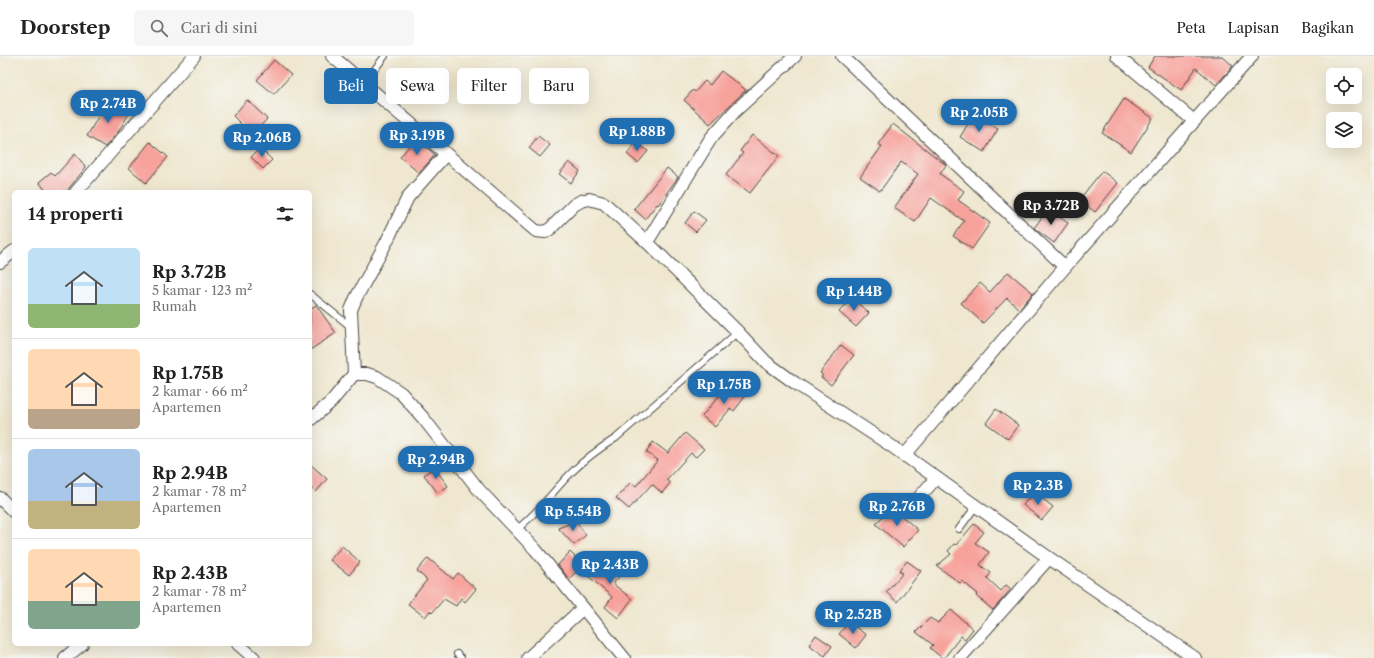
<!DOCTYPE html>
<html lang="id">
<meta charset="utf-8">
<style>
:root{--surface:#fff;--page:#f6f6f6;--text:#222;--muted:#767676;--line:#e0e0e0;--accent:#1f6fb2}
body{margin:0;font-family:"Libre Caslon Text",serif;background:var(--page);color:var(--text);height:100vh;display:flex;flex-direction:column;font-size:15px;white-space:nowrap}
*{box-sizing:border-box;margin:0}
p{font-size:13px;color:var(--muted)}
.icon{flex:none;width:22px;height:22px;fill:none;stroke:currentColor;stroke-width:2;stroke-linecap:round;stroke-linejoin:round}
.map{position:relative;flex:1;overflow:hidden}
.drawer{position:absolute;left:12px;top:134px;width:300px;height:456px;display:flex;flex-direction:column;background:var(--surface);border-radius:6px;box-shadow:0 4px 16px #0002}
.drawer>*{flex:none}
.top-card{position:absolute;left:324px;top:12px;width:380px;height:36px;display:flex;gap:8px}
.fabs{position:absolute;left:1326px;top:12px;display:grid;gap:8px}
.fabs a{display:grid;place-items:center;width:36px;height:36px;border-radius:6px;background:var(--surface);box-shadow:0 4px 16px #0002;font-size:20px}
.price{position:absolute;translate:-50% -34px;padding:0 9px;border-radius:14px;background:var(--accent);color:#fff;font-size:13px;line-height:26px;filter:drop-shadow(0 1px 2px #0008)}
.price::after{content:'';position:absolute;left:50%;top:24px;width:12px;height:9px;margin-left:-6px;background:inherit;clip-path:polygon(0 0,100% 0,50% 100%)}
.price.on{background:#222;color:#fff}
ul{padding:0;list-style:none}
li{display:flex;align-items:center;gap:12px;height:100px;padding:0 16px}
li+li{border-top:1px solid var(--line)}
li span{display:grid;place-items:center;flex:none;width:112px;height:80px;border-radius:6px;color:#555}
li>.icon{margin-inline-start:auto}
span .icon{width:48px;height:48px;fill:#fffc;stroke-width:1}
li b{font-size:17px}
h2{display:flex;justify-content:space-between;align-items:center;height:48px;padding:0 16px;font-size:17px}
.tag{padding:0 14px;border-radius:6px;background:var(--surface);box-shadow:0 4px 16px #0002;font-size:14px;line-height:36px}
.tag.on{background:var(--accent);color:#fff}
header{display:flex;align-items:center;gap:24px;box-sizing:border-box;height:56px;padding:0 20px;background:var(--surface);border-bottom:1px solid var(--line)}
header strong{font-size:19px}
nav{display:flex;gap:22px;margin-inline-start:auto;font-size:14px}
.search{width:280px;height:36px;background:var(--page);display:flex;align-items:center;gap:10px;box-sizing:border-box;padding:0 14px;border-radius:6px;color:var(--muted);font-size:15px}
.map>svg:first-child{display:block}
</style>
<header>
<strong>Doorstep</strong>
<div class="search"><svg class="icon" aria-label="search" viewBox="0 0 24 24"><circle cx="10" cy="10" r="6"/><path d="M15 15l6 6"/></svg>Cari di sini</div>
<nav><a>Peta</a><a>Lapisan</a><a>Bagikan</a></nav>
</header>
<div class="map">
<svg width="1374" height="602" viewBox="0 0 1374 602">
<rect width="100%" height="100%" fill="#f6f6f2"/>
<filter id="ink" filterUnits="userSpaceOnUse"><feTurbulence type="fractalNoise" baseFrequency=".025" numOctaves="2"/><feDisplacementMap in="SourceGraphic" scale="8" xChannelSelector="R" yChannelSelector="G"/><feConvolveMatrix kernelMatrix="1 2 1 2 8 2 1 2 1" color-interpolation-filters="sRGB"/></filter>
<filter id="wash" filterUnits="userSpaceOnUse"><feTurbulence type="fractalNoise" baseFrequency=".012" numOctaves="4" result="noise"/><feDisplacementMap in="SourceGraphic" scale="16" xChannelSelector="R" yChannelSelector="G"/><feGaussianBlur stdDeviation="0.9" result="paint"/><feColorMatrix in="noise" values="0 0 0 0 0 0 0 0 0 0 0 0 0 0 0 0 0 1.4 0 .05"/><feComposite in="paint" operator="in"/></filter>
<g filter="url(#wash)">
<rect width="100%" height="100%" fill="#efe7cf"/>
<g id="blocks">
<!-- building -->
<g fill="#f7a19b">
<path d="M 1155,0 L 1222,0 L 1233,10 L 1216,29 L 1196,12 L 1181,34 L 1148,11 Z"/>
<path d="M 274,4 L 291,19 L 274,38 L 257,24 Z"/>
<path d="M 721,15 L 746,34 L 710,68 L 684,44 L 693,34 L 695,36 L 705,25 L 710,29 Z"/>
<path d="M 1124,43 L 1153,62 L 1131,96 L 1102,77 Z"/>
<path d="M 108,44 L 130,56 L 118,76 L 105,91 L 87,80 Z"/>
<path d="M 247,44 L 267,63 L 252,79 L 233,60 Z"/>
<path d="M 974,58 L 998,73 L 984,96 L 960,81 Z"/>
<path d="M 893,68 L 946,109 L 940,118 L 964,135 L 958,144 L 990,167 L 972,193 L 953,180 L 964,165 L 931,142 L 915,166 L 894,152 L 918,118 L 901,106 L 880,135 L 860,121 L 882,90 L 878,88 Z"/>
<path d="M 752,79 L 779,100 L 750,137 L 726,119 L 743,97 L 740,95 Z"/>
<path d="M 538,80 L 550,89 L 540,101 L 529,92 Z"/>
<path d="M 416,82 L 435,99 L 419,117 L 400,101 Z"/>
<path d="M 150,86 L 168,101 L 146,127 L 129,112 Z"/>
<path d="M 636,86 L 648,95 L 638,107 L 627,98 Z"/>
<path d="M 260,92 L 272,104 L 263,113 L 251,101 Z"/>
<path d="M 75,98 L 86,111 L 66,136 L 47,136 L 39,126 L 51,116 L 55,120 Z"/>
<path d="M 569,106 L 580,115 L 571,127 L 559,118 Z"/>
<path d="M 667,112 L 678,121 L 658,149 L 657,148 L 645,163 L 634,153 Z"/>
<path d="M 1102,115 L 1118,127 L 1095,156 L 1079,144 Z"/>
<path d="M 1048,153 L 1068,167 L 1054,187 L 1034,172 Z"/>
<path d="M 694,155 L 706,164 L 696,176 L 685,167 Z"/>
<path d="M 1008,216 L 1033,237 L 1019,253 L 1007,242 L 983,267 L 961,247 L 980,227 L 990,236 Z"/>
<path d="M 852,242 L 869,257 L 856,271 L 839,256 Z"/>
<path d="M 316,249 L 336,277 L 310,294 L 310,253 Z"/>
<path d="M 841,289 L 854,299 L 831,329 L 821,321 L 823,319 L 820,317 Z"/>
<path d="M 726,329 L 735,336 L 738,332 L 747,338 L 734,355 L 730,353 L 715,371 L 702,360 L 720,339 L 718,338 Z"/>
<path d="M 996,353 L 1018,369 L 1008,383 L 986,367 Z"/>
<path d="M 685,377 L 704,393 L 696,401 L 691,397 L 666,424 L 670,427 L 662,437 L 652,428 L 629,453 L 616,442 L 631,426 L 636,430 L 658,404 L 646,396 L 653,386 L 668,397 Z"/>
<path d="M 310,408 L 327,423 L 316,436 L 310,431 Z"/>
<path d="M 434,411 L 448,430 L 438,437 L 424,419 Z"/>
<path d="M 1034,436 L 1053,451 L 1042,464 L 1023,449 Z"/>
<path d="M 891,451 L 918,474 L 903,491 L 876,468 Z"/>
<path d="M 576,465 L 586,479 L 574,489 L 558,472 Z"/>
<path d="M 974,468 L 984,476 L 975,487 L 989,496 L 980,509 L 991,517 L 987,522 L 1001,535 L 1006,529 L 1011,533 L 993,554 L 976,540 L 978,538 L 962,525 L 960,527 L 937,510 L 951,498 L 948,495 L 954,488 L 956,489 Z"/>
<path d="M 342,490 L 360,506 L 349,519 L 330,504 Z"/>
<path d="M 570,496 L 583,509 L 569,523 L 558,509 Z"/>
<path d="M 603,499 L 622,517 L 613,528 L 632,543 L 618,562 L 605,551 L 612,541 L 586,518 Z"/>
<path d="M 428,502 L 453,523 L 458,517 L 476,533 L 465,546 L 461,542 L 456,550 L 444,543 L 432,557 L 430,555 L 425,561 L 408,548 L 427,524 L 417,515 Z"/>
<path d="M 907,505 L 921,515 L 897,546 L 886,536 L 903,517 L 899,515 Z"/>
<path d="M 951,554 L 973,573 L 965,583 L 961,580 L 944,602 L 942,602 L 930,592 L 933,589 L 916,576 L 930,562 L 938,567 Z"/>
<path d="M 849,566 L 866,579 L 856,592 L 839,578 Z"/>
<path d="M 816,579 L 832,590 L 825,600 L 809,589 Z"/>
</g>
</g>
</g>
<g filter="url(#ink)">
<use href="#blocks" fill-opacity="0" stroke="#484744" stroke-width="1"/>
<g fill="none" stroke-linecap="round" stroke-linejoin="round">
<!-- lane casing -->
<g stroke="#484744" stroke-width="8">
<g id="lane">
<path d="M 364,27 L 385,0"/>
<path d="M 310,238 L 351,271"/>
<path d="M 959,473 L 976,450"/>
<path d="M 516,474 C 537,458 553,435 572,416 C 585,403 600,392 616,382 L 738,276"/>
<path d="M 457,598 L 461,602"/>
</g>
</g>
<!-- street casing -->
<g stroke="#484744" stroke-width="14">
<g id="street">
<path d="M 332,0 L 536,175 L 545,176 L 550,173 L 574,149 L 581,145 L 589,143 L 604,147 L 647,186 L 738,276 L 766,306 L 795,327 L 893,391 L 1049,502 L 1195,602"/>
<path d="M 842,0 L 1065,211"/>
<path d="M 1117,0 L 1194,65"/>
<path d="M 76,136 L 194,0"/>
<path d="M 647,186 L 711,82 L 735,55 L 795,0"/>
<path d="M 0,206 L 14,195"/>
<path d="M 354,318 L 351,254 L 356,242 L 387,185 L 408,141 L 446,98"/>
<path d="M 310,364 L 331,346 L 354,318 L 367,318 L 377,321 L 401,337 L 424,363 L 479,434 L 535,493 L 624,602"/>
<path d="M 904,400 L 1065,211 L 1252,0"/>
<path d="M 0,442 L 14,456"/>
<path d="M 909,453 L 936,422"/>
<path d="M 238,588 L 254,602"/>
<path d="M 65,602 L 82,588"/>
<path d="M 528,602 L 583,552"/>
<path d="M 960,602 L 1049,502"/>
</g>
</g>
<!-- lane -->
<use href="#lane" stroke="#fff" stroke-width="6"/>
<!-- street -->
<use href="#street" stroke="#fff" stroke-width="12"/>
</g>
</g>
</svg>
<div class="fabs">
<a><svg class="icon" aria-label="locate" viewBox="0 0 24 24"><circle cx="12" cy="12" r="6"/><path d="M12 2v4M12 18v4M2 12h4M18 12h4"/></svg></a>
<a><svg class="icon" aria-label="layers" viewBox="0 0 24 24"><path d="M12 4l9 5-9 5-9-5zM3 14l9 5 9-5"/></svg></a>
</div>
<b class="price" style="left:108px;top:68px">Rp 2.74B</b>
<b class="price" style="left:979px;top:77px">Rp 2.05B</b>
<b class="price" style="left:637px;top:96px">Rp 1.88B</b>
<b class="price" style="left:417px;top:100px">Rp 3.19B</b>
<b class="price" style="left:262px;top:102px">Rp 2.06B</b>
<b class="price on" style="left:1051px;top:170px">Rp 3.72B</b>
<b class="price" style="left:854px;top:256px">Rp 1.44B</b>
<b class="price" style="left:724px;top:349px">Rp 1.75B</b>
<b class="price" style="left:436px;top:424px">Rp 2.94B</b>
<b class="price" style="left:1038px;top:450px">Rp 2.3B</b>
<b class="price" style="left:897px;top:471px">Rp 2.76B</b>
<b class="price" style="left:573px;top:476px">Rp 5.54B</b>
<b class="price" style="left:610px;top:529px">Rp 2.43B</b>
<b class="price" style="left:853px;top:579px">Rp 2.52B</b>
<div class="top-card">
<a class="tag on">Beli</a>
<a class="tag">Sewa</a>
<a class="tag">Filter</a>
<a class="tag">Baru</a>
</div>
<section class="drawer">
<h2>14 properti<svg class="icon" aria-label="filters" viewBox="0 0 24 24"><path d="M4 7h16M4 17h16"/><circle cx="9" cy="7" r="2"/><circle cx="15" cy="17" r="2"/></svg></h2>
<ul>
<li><span style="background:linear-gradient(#bfe0f5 70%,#8fb573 0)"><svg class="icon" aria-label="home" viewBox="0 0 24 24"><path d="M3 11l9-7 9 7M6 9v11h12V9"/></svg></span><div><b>Rp 3.72B</b><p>5 kamar · 123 m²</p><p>Rumah</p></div></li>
<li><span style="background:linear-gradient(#ffd9b3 75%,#b9a48a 0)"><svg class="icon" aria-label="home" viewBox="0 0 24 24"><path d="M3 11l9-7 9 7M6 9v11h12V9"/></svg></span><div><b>Rp 1.75B</b><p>2 kamar · 66 m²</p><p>Apartemen</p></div></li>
<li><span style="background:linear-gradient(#a9c7e8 65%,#c2b280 0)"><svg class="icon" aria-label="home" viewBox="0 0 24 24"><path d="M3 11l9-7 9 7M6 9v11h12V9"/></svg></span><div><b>Rp 2.94B</b><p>2 kamar · 78 m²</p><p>Apartemen</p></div></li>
<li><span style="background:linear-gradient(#ffd9b3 65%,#7fa58c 0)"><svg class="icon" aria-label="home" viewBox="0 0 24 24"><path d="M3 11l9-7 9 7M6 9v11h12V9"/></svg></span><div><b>Rp 2.43B</b><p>2 kamar · 78 m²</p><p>Apartemen</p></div></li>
</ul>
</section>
</div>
